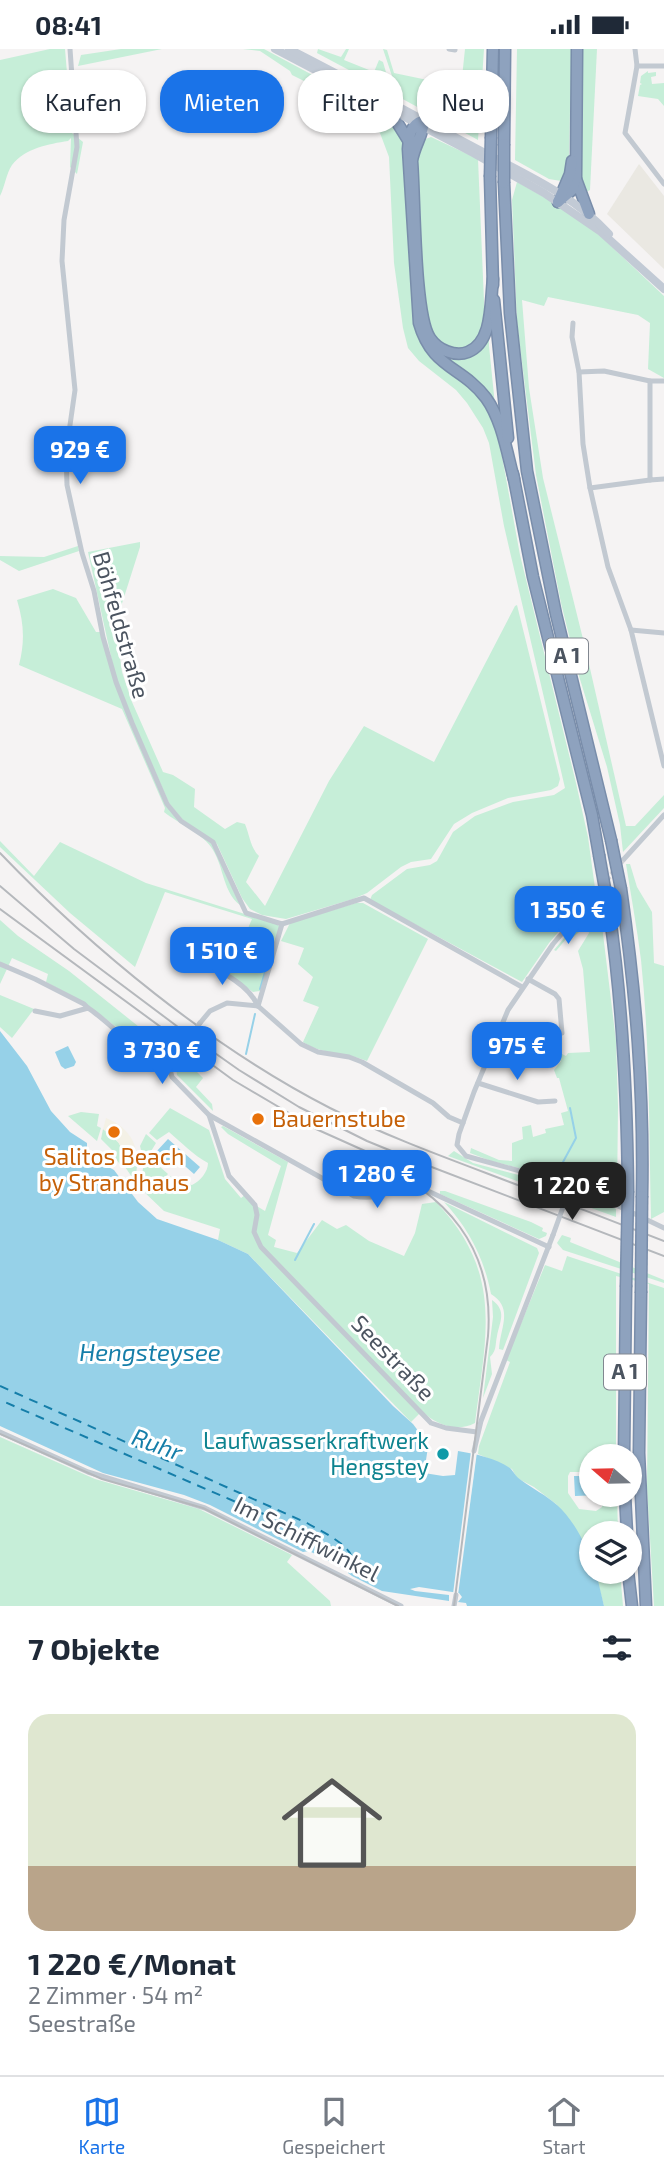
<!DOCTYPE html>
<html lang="de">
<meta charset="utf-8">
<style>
:root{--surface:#fff;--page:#f6f6f7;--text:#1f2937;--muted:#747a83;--line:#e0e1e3;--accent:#1a73e8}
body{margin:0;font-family:"Exo 2",sans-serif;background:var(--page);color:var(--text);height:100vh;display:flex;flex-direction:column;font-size:26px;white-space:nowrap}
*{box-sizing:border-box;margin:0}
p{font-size:23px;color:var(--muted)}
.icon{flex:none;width:38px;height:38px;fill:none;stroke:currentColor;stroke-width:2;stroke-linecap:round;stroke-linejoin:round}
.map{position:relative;height:1557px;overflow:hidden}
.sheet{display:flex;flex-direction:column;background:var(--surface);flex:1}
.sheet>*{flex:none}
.banner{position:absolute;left:21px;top:21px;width:623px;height:63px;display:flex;gap:14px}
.needle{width:46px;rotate:290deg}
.fabs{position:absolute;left:579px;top:1395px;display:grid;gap:14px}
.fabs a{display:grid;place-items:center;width:63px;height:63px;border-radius:50%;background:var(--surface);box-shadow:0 2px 5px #0004;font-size:35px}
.price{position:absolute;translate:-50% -60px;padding:0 16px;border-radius:14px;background:var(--accent);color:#fff;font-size:23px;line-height:46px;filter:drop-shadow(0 2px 4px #0008)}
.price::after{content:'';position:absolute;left:50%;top:42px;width:21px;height:16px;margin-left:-10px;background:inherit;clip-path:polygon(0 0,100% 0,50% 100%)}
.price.active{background:#222;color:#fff}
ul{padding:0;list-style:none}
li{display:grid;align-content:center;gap:14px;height:371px;padding:0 28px}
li+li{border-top:2px solid var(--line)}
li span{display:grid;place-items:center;height:217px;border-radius:21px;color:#555}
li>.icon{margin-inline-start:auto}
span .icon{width:126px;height:126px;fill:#fffc;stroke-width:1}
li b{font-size:30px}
h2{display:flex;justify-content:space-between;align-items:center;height:84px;padding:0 28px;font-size:30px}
.chip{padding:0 24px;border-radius:28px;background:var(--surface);box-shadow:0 2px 5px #0004;font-size:24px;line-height:63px}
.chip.active{background:var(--accent);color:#fff}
.status{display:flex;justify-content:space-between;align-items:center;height:49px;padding:0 35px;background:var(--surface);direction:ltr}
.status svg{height:19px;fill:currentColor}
.dock{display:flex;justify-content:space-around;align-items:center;height:98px;border-top:2px solid var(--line);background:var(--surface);font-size:19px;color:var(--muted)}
.dock a{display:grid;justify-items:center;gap:4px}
.dock .active{color:var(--accent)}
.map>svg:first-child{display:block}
</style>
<div class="status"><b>08:41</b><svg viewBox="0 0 49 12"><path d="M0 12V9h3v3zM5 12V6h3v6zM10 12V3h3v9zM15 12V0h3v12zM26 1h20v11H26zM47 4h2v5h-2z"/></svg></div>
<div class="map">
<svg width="664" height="1557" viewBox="0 0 664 1557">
<rect width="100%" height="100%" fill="#f5f3f3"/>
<!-- commercial -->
<path fill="#eae8e2" d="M 639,115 L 664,147 L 664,220 L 607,165 Z"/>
<!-- green -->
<g fill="#c6eed8">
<path d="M 50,0 L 65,0 L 72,84 L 83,93 L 77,125 L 70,118 L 71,89 L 68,92 C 49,95 25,99 12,116 C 6,125 5,137 0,147 L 0,11 Z"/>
<path d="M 121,0 L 162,0 L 78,17 L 81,6 Z"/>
<path d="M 243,0 L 264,0 L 376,60 L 389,69 L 404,92 L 418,280 L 484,350 L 497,380 L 520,506 L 576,734 L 588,788 L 595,839 L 549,894 L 522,933 L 370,851 L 372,846 L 407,820 L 430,816 L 437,812 L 453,783 L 475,767 L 513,753 L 554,746 L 565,739 L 504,477 L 489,394 L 483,379 L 467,354 L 456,341 L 419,312 L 408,299 L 403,279 L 394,214 L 389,108 L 380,84 L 324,42 L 292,26 L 290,22 L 260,2 Z"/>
<path d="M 318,0 L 341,8 L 346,0 L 349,0 L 344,11 L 374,23 L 379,11 L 383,13 L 392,44 L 317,4 Z"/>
<path d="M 383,0 L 387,1 L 394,24 L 461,38 L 465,0 L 484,0 L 478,91 L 399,48 Z"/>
<path d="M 517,0 L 571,0 L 573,42 L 570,61 L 569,115 L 561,132 L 549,130 L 515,111 Z"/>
<path d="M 583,0 L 597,0 L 590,141 L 584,144 L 580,132 Z"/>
<path d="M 648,22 L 648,24 L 656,23 L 656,27 L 651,28 L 652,35 L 664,34 L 664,57 L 658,50 L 638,47 L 640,36 L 642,35 L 640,34 L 641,27 Z"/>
<path d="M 431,88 L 478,110 L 485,276 L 474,296 L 454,302 L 435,291 L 423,256 L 416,110 L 423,91 Z"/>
<path d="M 517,133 L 551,152 L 593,180 L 664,247 L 664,329 L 648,320 L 650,274 L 638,266 L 548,248 L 544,257 L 522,251 L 529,339 L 543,429 L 586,602 L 626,777 L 635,777 L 664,746 L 664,759 L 623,803 L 620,776 L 607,718 L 579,627 L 561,554 L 536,426 L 517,273 L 512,151 Z"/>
<path d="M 489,287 L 489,297 L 495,356 L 447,314 L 434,298 L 454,308 Z"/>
<path d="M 140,493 L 140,498 L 118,567 L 118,594 L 122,623 L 132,653 L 163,723 L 173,726 L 195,740 L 194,758 L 225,780 L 237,773 L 245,775 C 250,787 250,798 259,807 L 246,833 L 265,857 L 329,732 L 364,677 L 434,713 L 515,557 L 517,556 L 560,730 L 558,737 L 551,741 L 508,749 L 472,764 L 454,775 L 431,810 L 411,813 L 401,818 L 367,844 L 353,850 L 286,870 L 262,866 L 250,860 L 242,849 L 217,795 L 182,770 L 169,754 L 126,656 L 114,621 L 88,503 Z"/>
<path d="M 78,497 L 79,502 L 19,522 L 0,511 L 0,507 L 44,508 Z"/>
<path d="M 53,540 L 76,549 L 96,583 L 100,583 L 107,609 L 166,757 L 182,774 L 212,795 L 240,856 C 223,843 224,819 213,801 C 204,785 179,775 164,763 L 165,759 L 122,660 L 19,616 C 25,593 24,574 17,551 Z"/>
<path d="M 0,792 L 34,827 L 60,793 L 146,834 L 277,875 L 280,878 L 260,942 L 253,943 L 228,925 L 252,870 L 165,843 L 135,918 L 70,864 L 0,798 Z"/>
<path d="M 626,815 L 630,815 L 637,838 L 652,863 L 654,914 L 664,917 L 664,1163 L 651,1170 C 649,1084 650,997 641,911 C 637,879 631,847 626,815 Z"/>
<path d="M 599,852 L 616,992 L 618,1057 L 617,1150 L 598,1141 L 596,1143 L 572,1130 L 566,1131 L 491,1112 L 470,1104 L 471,1099 L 499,1111 L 512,1112 L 512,1094 L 523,1090 L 522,1078 L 531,1076 L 533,1088 L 546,1084 L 545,1080 L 564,1076 L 561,1064 L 568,1062 L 559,1029 L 557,1029 L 554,1021 L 561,1012 L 555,1009 L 558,1003 L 566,1007 L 568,1004 L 590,1003 L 583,920 L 578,902 L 589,884 L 587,876 L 570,891 L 566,890 L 556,902 L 554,901 L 594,854 Z"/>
<path d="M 356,854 L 363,854 L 428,890 L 367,1012 C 346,1003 322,1006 303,993 L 319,958 L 303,952 L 313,928 L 298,915 L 304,899 L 281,892 L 290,874 Z"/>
<path d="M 0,871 L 18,887 L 69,922 L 173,1005 L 164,1012 L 155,1010 C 117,978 91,956 46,933 L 48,925 L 12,909 L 0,935 Z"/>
<path d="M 0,946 L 34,960 L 12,989 L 0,978 Z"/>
<path d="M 182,1008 L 203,1029 L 196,1038 L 212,1055 L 213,1062 L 177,1026 L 176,1018 Z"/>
<path d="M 170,1059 L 209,1081 L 225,1130 L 241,1149 L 245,1146 L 255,1156 L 265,1162 L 281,1117 L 228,1085 L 221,1078 L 223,1077 L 288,1113 L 268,1186 L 276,1191 L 274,1198 L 297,1204 L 322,1171 L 337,1180 L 346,1176 L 369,1192 L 404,1207 L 415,1184 L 422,1155 L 436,1153 C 504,1224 486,1286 475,1374 C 456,1384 435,1375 422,1362 L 411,1373 L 248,1205 L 218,1191 L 220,1180 L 164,1162 L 140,1139 L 144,1113 L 140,1097 L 146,1085 L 156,1094 L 150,1104 L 150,1109 L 168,1125 L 165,1128 L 168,1131 L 170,1127 L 178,1133 L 192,1136 C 200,1132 208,1123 208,1114 C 193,1106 181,1093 169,1083 L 157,1091 L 149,1084 Z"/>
<path d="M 81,1063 L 99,1065 L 97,1077 L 101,1079 L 97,1092 L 68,1067 Z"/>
<path d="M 103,1080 L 119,1094 L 126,1110 L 138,1108 L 135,1135 L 131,1131 L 132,1128 L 125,1118 L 122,1118 L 113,1106 L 115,1104 L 101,1090 Z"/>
<path d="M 454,1102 L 473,1114 L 561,1137 L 564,1141 L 561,1148 L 448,1107 Z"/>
<path d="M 440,1142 L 445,1142 L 531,1173 L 543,1179 L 542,1182 L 547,1184 L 546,1187 L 539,1190 L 440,1145 Z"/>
<path d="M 577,1144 L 583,1144 L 616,1160 L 616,1168 L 572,1152 Z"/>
<path d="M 444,1153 L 537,1199 L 539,1204 L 503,1301 L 499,1300 C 500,1279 514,1259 491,1245 C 484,1209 469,1180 444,1153 Z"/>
<path d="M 562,1186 L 571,1189 L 570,1193 L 664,1231 L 664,1234 L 563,1201 L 557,1194 Z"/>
<path d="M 567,1207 L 664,1239 L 664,1557 L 654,1557 L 647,1438 L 649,1235 L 616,1227 L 616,1407 L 592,1407 L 591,1423 L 570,1423 L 568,1427 L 568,1444 L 579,1460 L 596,1462 L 602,1458 L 604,1446 L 617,1446 L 618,1484 L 592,1484 L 591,1514 L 573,1476 L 556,1455 L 534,1438 L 517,1429 L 512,1420 L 478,1405 L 479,1397 L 510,1313 L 506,1311 L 545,1216 L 562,1222 Z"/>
<path d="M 492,1251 C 507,1262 500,1272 497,1287 C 495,1296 497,1301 490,1308 L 492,1325 L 483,1349 L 493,1268 Z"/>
<path d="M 0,1388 L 95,1430 L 199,1460 L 292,1506 L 287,1513 L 330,1552 L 331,1557 L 0,1557 Z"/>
<path d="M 595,1523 L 620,1523 L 623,1557 L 604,1557 Z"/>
</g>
<!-- sand -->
<path fill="#f4f1e6" d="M 106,1069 C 121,1075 132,1085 136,1101 L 125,1104 L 116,1090 L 103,1080 Z"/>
<!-- water -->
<g fill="#96d1e8">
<path d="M 0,982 L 27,1017 L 51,1062 L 70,1083 L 87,1094 L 87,1106 L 114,1121 L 138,1153 L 157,1170 L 218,1191 L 248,1205 L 393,1357 L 413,1375 L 419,1383 L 422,1384 L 428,1392 L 425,1393 L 425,1397 L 428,1398 L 424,1424 L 443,1427 L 455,1426 L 458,1402 C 476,1405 495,1409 510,1419 C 514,1423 516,1428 521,1431 C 533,1440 546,1446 557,1456 C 573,1470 591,1501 592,1522 L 596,1523 L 604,1557 L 467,1557 L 466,1554 L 458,1553 L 462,1548 L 459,1544 L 419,1538 L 410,1540 L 415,1542 L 449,1546 L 449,1552 L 382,1542 L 352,1527 L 348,1524 L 348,1521 L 309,1502 L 303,1503 L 210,1456 L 184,1446 L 103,1424 L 0,1377 Z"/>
<path d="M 68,997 L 76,1013 L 74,1017 L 65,1020 L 61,1017 L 55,1003 Z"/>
<path d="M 168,1090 L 200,1118 L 194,1125 L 178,1111 L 172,1117 L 156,1103 Z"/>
<path d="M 574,1427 L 591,1427 L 592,1446 L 601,1446 L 575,1447 Z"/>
</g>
<!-- pier -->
<path fill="#f5f3f3" d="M 471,1402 L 477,1403 L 458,1546 L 453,1545 Z"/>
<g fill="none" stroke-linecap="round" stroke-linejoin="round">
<!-- stream -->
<g stroke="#96d1e8" stroke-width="2">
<path d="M 260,940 L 265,923"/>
<path d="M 246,1005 L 255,965"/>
<path d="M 563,1113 L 576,1089 L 570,1059"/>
<path d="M 295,1211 L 314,1175"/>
</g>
<!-- ferry -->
<path stroke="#157ea9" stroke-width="2" stroke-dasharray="9 7" stroke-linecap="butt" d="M 0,1337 L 307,1474 C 325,1485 364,1500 352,1527 L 352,1512 L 342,1504 L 303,1482 L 0,1351"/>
<!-- street-tunnel -->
<path stroke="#d3d3d6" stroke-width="5" stroke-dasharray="5 2.5" stroke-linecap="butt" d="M 597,843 L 624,810"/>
<!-- highway casing -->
<g stroke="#798daa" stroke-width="13">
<g id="highway">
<path d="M 374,53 L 395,70 L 408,91"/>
<path d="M 491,88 L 493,0"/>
<path d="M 504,95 L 505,0"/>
<path d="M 490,128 L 493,236"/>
<path d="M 576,130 L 589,165"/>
<path d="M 504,134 L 510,264 L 527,422 L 556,565 L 611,791"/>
<path d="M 558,153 L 572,141 L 576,129 L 577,0"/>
<path d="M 558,153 L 570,125 L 572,112"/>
<path d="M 493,230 C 490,254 493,293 468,303 C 455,308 438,301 430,289 C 414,266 415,147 412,112 C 414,97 424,85 424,71 C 410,76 409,86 408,100 L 419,274 C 432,320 462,317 486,349 C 502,371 507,404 514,430"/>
<path d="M 494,251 L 508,389"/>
<path d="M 513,425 L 533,528 L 592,766 L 599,806"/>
<path d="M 621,840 C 636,945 644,1041 642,1147"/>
<path d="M 609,862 C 623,955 627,1047 628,1142"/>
<path d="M 641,1244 L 639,1404 L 646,1557"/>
<path d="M 624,1407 L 626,1238"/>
<path d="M 625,1446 L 627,1484"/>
<path d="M 628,1522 L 632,1557"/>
</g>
</g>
<!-- street -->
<g stroke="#c2c9d1" stroke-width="5">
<path d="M 70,0 L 77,98 L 64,171 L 62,212 L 75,341 L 66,404 L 67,436 L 82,504 L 94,542 L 103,588 L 116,633 L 132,674 L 167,755 L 181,772 L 213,793 L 246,864 L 282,875 L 364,849 L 522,938"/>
<path d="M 449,0 L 455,1"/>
<path d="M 635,0 L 637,17 L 625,84 L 664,135"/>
<path d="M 637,17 L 664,17"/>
<path d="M 573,274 L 572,288 L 579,323 L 583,395 L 590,439 L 608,518 L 631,581 L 664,717"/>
<path d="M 579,323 L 604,322 L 650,332 L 664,332"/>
<path d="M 650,332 L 650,431 L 664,430"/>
<path d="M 590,439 L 650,431"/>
<path d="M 631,581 L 664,584"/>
<path d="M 624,810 L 664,766"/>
<path d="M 597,843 L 553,895 L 508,961 L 474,1043 L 459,1085 L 457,1096 L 466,1107 L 581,1139 L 664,1179"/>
<path d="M 196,911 C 219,922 247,933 258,957"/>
<path d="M 0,915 L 35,930 L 84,955 L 88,959"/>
<path d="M 528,930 L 555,945 L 559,950 L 562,984"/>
<path d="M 258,957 L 282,875"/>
<path d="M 35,962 L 60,967 L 88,959 C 109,972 147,1015 169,1017"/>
<path d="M 200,974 L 210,962 L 227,954 L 258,957 L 301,995 L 318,1003 L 349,1008 L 362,1013 L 433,1054 L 449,1068 L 463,1074"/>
<path d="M 490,1000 L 509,1007 L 552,1016"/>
<path d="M 169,1017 L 172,1028 L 209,1066 L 354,1147 C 384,1153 393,1136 415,1136 L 549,1198"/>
<path d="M 169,1017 L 178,1005"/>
<path d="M 478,1034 L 538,1053 L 555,1052"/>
<path d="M 209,1066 L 229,1127 L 255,1156 L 257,1166 L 254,1183 L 261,1198 L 431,1374 L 446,1379 L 477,1383"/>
<path d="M 0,1383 L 88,1423 L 205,1459 L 401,1557"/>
<path d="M 474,1402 L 481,1372 L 553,1186"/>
<path d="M 454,1557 L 456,1546"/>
</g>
<!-- secondary -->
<g stroke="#c2cad5" stroke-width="8">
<path d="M 275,0 L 475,105 L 544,144 L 601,183 L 664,240"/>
<path d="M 289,0 C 350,31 410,64 470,96 C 518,122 572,144 609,185"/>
</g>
<!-- highway -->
<use href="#highway" stroke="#8ea2be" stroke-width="10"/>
<!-- rail -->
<g stroke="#b5b8bc" stroke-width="2">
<path d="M 0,804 C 92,900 211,998 330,1059 C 380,1084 433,1104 486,1124 C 545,1146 605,1169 664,1192"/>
<path d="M 0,837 L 74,900 L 178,978 L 239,1021 L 299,1058 L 367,1092 L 416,1112 L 664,1207"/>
<path d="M 0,860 L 233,1031 L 316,1080 L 383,1110"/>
<path d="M 368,1111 C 446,1143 495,1199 488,1287 L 454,1557"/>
<path d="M 0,1385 L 102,1430 L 203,1459 L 398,1557"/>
</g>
<!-- highway-bridge casing -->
<g stroke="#798daa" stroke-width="13" stroke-linecap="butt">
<g id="highway-bridge">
<path d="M 504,95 L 504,134"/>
<path d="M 490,128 L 491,88"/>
<path d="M 611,791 L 621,840"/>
<path d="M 599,806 L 609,862"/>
<path d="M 626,1238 L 628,1142"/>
<path d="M 641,1244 L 642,1147"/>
</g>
</g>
<!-- street-bridge -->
<g stroke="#c2c9d1" stroke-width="5">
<path d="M 178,1005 L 200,974"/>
<path d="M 553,1186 L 566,1150"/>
</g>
<!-- highway-bridge -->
<use href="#highway-bridge" stroke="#8ea2be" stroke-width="10"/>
</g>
<!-- markers -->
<g fill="#e8710a" stroke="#fff" stroke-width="2.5">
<circle cx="258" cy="1070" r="7"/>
<circle cx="114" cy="1083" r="7"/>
</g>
<circle fill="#0f9aa8" stroke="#fff" stroke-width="2.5" cx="443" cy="1405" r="7"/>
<g text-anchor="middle" stroke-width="6" stroke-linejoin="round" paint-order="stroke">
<!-- shield labels -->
<g fill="#fff" stroke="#818790" stroke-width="2">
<rect x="546" y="589.5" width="42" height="35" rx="5"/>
<rect x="604" y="1305.5" width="42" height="35" rx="5"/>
</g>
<g font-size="21" font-weight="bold" fill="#4b5460">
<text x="567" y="614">A 1</text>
<text x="625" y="1330">A 1</text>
</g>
<!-- street labels -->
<g font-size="23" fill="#4b5460" stroke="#fff">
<text transform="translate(121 576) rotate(74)" y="8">Böhfeldstraße</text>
<text transform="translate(393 1309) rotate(46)" y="8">Seestraße</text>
<text transform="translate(307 1490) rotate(27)" y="8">Im Schiffwinkel</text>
</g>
<!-- food labels -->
<g font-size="23" fill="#c56008" stroke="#fff" text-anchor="start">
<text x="272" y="1078">Bauernstube</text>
<text x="114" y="1116" text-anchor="middle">Salitos Beach<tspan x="114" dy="26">by Strandhaus</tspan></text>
</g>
<!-- culture labels -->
<g font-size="23" fill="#0d838f" stroke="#fff" text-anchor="end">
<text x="429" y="1400">Laufwasserkraftwerk<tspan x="429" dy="26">Hengstey</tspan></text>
</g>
<!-- water labels -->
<g font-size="24" font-style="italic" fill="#157ea9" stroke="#fff">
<text x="150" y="1312">Hengsteysee</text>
<text transform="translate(157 1396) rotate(20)" y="8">Ruhr</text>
</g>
</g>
</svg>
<div class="fabs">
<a><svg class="needle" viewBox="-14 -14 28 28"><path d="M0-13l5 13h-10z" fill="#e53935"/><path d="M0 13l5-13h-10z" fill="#747a83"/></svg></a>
<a><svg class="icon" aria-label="layers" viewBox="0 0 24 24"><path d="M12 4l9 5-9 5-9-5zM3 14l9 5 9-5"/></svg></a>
</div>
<b class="price" style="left:80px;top:437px">929 €</b>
<b class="price" style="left:568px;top:897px">1 350 €</b>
<b class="price" style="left:222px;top:938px">1 510 €</b>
<b class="price" style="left:517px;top:1033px">975 €</b>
<b class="price" style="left:162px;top:1037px">3 730 €</b>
<b class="price" style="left:377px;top:1161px">1 280 €</b>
<b class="price active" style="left:572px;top:1173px">1 220 €</b>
<div class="banner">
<a class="chip">Kaufen</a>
<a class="chip active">Mieten</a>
<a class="chip">Filter</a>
<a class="chip">Neu</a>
</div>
</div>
<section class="sheet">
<h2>7 Objekte<svg class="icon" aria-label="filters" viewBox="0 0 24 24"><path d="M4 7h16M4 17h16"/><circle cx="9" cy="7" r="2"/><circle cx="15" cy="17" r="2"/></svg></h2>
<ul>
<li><span style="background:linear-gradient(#dfe7d0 70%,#b9a48a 0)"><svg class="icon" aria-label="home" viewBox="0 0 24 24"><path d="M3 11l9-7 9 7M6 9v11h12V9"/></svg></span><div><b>1 220 €/Monat</b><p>2 Zimmer · 54 m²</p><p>Seestraße</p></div></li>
</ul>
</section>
<nav class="dock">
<a class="active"><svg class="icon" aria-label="map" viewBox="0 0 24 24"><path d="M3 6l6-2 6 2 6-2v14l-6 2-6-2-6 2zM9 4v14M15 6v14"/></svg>Karte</a>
<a><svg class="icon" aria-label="saved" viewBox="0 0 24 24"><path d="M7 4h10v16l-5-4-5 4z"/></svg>Gespeichert</a>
<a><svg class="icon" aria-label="home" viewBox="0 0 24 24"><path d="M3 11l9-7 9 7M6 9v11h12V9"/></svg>Start</a>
</nav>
